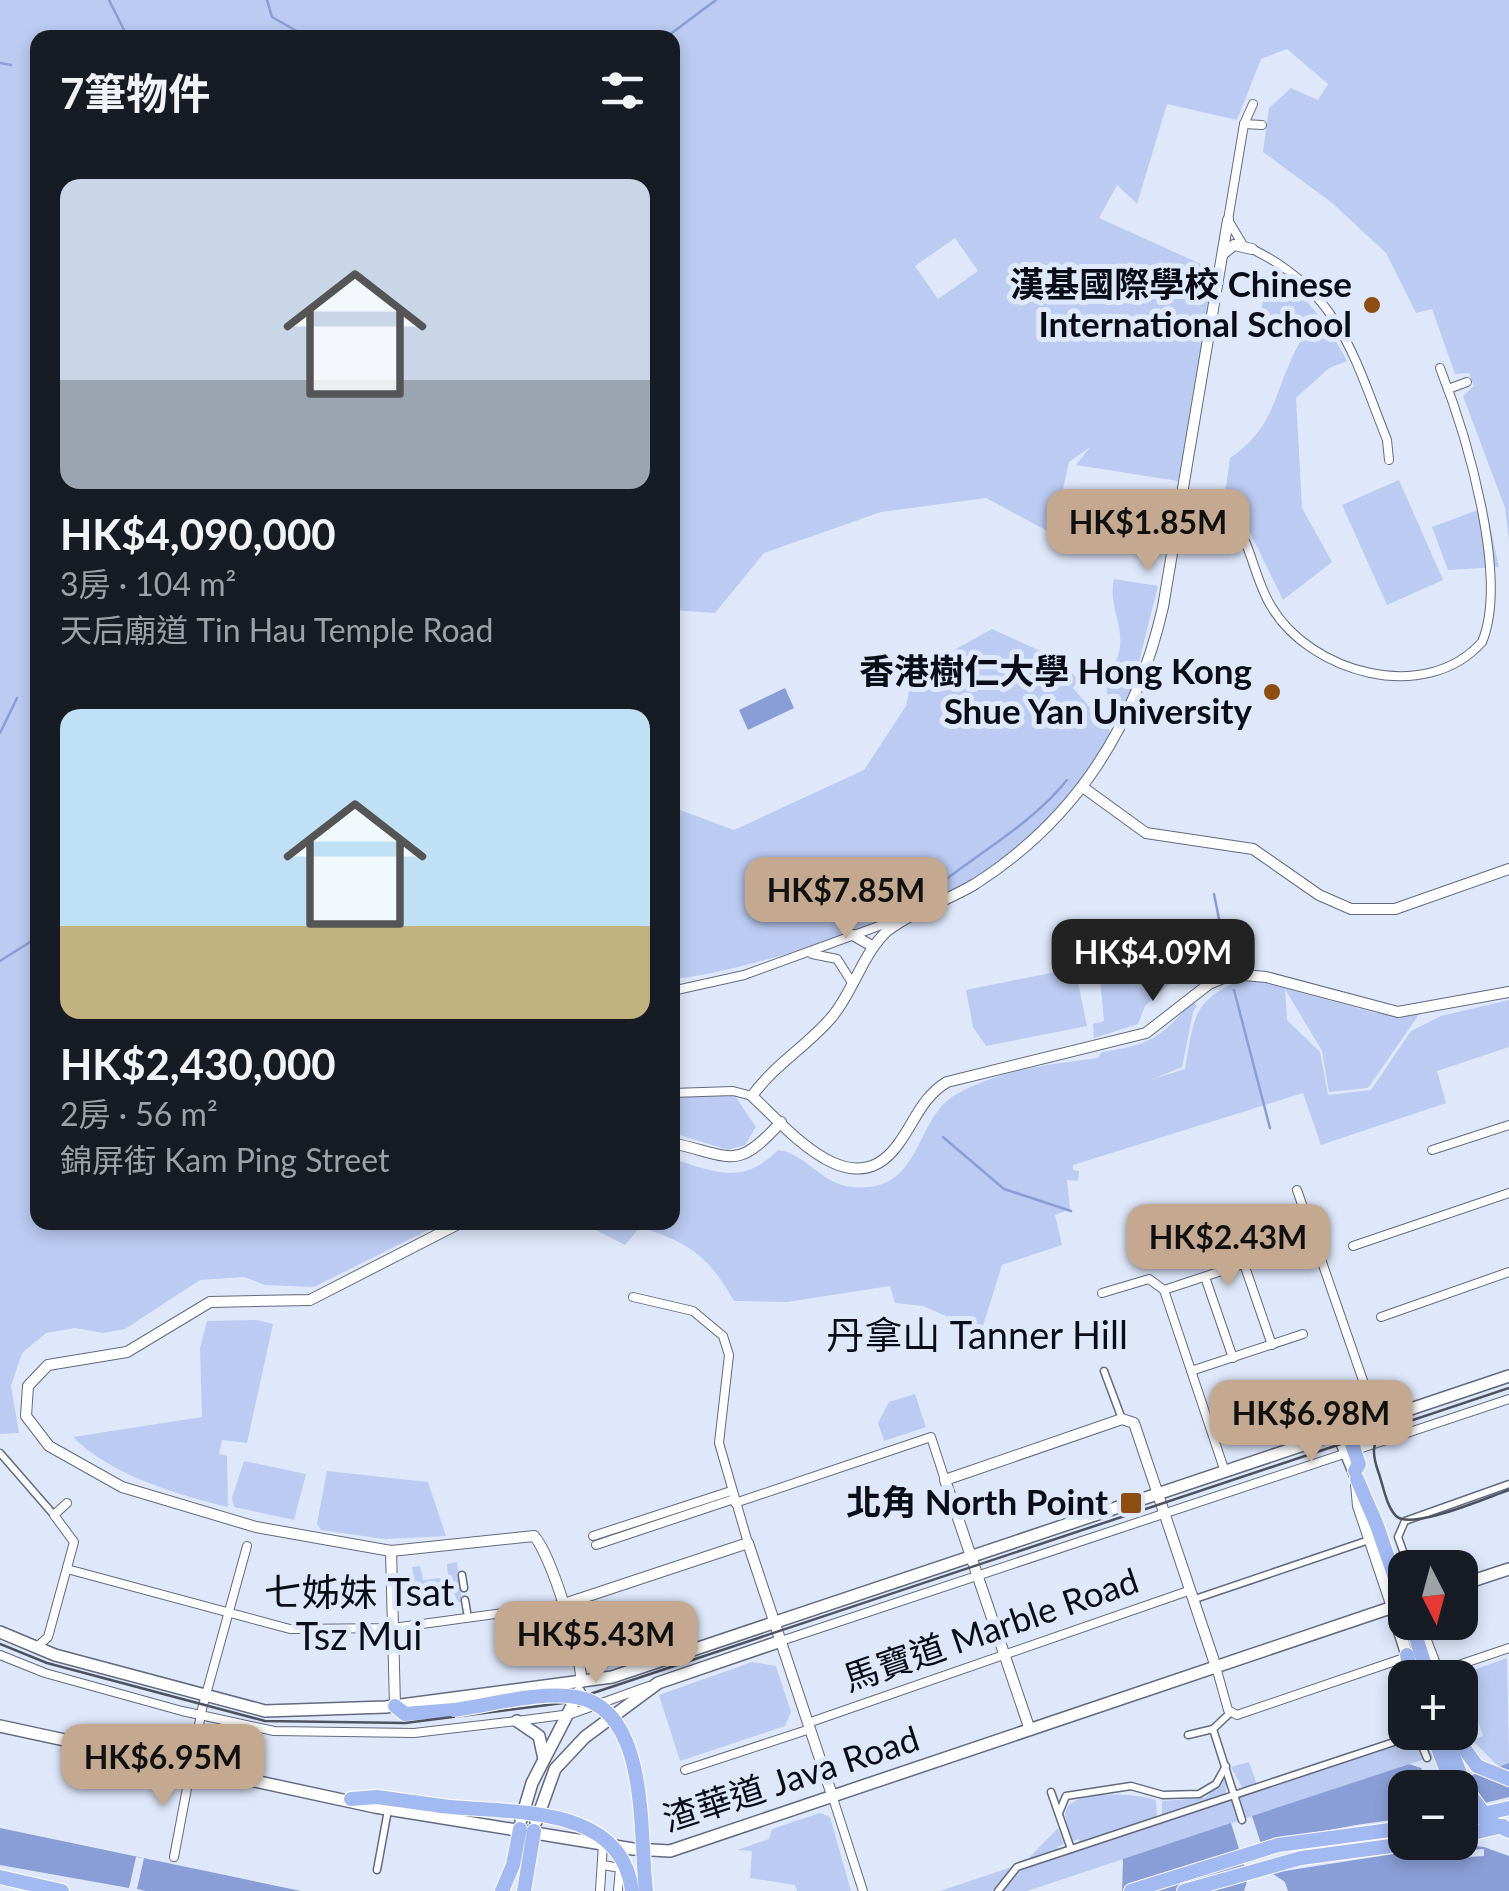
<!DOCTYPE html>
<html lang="zh-TW">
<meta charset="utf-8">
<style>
:root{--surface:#171b24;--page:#242831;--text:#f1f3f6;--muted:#9ea1a6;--accent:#c4a990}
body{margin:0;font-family:Lato,"Noto Sans TC",sans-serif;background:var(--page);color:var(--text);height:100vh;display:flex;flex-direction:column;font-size:38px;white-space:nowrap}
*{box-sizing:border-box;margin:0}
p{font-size:32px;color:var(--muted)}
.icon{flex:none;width:55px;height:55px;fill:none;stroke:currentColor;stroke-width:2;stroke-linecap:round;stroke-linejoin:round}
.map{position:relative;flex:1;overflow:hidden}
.side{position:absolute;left:30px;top:30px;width:650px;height:1200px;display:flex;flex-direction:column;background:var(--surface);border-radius:20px;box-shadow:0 5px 15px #0003}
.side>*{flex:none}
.needle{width:65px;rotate:174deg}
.buttons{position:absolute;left:1388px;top:1550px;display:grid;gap:20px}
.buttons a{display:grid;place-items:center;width:90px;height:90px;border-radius:20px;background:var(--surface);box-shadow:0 5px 15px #0003;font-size:50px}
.price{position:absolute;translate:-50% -85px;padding:0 22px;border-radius:20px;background:var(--accent);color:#111;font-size:32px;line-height:65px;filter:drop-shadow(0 2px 5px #0008)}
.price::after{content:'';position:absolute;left:50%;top:60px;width:30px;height:22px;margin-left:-15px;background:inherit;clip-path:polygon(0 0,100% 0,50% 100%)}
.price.on{background:#222;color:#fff}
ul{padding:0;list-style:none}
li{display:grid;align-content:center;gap:20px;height:530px;padding:0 30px}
li span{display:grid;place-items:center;height:310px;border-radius:20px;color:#555}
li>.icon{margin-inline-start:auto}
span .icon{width:180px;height:180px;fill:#fffc;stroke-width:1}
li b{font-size:42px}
h2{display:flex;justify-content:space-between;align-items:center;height:120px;padding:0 30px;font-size:42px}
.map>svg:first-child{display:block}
</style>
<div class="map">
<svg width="1509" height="1891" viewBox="0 0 1509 1891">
<rect width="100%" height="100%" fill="#dfe8fb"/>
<!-- green -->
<g fill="#bbcbf1" fill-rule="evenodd">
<path d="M 0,0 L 1509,0 L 1509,542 L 1505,508 L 1463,396 L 1474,386 L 1469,373 L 1455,374 L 1432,309 L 1416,313 L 1386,253 L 1331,202 L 1263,152 L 1269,108 L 1291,88 L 1318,100 L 1328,84 L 1287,49 L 1261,59 L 1237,120 L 1167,104 L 1137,204 L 1117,185 L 1099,218 L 1214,270 L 1178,481 L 1076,465 L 1090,447 L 1069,462 L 1053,534 L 986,498 L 881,512 L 764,553 L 715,613 L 673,610 L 672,38 L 38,38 L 38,1222 L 429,1223 L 428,1230 L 314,1287 L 265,1285 L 244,1277 L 200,1280 L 125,1329 L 103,1333 L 75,1328 L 46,1333 L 22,1353 L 11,1386 L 19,1433 L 0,1434 ZM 955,238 L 978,271 L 938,299 L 915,266 Z"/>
<path d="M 1269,271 C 1307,295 1326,321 1347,361 L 1329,368 L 1296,398 L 1302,508 L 1332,562 L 1283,600 L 1245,522 L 1218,499 L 1226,487 L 1230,458 C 1278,426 1274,387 1300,342 L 1260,317 Z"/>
<path d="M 1399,480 L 1443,580 L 1387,605 L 1342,505 Z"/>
<path d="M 1486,507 L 1499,567 L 1448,570 L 1432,527 Z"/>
<path d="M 1114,579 L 1158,586 L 1128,705 L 1107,694 C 1105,669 1118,666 1120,647 C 1123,624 1108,603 1114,579 Z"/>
<path d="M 992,629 L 1056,658 L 1079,680 L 1073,688 L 1111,732 L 1112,739 L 1053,818 C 1036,827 1028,841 1014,853 C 999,866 979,876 963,886 C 909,920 736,974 673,979 L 672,807 L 734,830 L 864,770 L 906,706 L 913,673 Z"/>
<path d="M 1075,968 L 1087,1026 L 986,1046 L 973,1027 L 966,990 Z"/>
<path d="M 1186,969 L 1145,1006 L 1138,1024 L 1094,1038 L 1093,1024 L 1104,1021 L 1100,978 Z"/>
<path d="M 1247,978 L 1376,1013 L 1420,1013 L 1368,1088 L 1329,1092 L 1322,1051 L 1285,989 L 1287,1020 L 1320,1052 L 1328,1095 L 1371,1090 L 1411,1031 L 1441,1016 L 1509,1000 L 1509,1047 L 1437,1071 L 1446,1103 L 1321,1145 L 1303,1093 L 1073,1165 L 1073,1170 L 1079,1171 L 1078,1181 L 1067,1180 L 1070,1209 L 1055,1215 L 1062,1245 L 1002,1265 L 977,1345 L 971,1327 L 923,1306 L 895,1303 L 890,1286 L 787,1302 L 734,1301 C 708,1255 689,1243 640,1227 L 625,1245 L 582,1223 L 672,1222 L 673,1159 C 716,1172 742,1186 778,1150 C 807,1154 821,1184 852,1187 C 923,1194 913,1120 955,1095 C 997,1070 1051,1064 1098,1058 L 1102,1052 C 1150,1045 1161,1038 1192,1001 L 1197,1006 L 1193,1012 L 1182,1067 L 1153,1079 L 1185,1069 C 1194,1016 1193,998 1247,978 Z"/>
<path d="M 672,1096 L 735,1096 L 756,1127 L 745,1145 L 728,1150 L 673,1133 Z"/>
<path d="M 257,1320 L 273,1324 L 247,1443 L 222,1440 L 219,1454 L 227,1456 L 228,1507 C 177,1495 111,1475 73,1437 L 202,1417 L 200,1348 L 207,1321 Z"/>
<path d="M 915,1394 L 926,1427 L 884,1441 L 878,1423 L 889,1402 Z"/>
<path d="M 244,1461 L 306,1474 L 294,1520 L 234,1507 L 232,1498 Z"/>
<path d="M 327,1471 L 428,1482 L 446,1536 L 384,1539 L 321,1530 L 317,1524 Z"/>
<path d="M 457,1562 L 462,1602 L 457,1602 L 455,1594 L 445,1596 L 446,1604 L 427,1606 L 425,1595 L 411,1600 L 409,1589 L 415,1587 L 412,1567 L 420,1566 L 423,1580 L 448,1577 L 447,1564 Z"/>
<path d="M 1507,1658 L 1509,1763 L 1498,1766 L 1472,1740 L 1483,1736 L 1462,1674 Z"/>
<path d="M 752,1662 L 776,1666 L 791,1712 L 785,1726 L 680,1761 L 659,1695 Z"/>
<path d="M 1416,1733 L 1427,1733 L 1434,1756 L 1027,1891 L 940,1891 L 1024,1863 L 1058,1828 L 1064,1844 L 1057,1847 L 1059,1851 L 1080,1844 L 1079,1839 L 1073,1841 C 1070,1831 1063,1820 1066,1810 C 1074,1788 1139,1794 1156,1800 L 1157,1818 L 1162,1817 L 1162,1801 L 1205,1798 L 1226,1777 L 1226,1794 L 1243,1789 L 1231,1767 L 1249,1762 L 1257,1785 Z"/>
<path d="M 820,1813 L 830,1817 L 851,1891 L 797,1891 L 795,1885 L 750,1878 L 752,1851 L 737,1850 L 769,1839 L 772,1829 Z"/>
</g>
<!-- water -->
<g fill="#899ed6" fill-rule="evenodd">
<path d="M 785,688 L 794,708 L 748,730 L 739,710 Z"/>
<path d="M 1455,1749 L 1466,1777 L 1509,1763 L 1509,1891 L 1288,1891 L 1285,1882 L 1270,1872 L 1252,1816 ZM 1405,1788 L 1460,1788 L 1460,1842 L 1405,1842 Z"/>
<path d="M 1231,1823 L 1248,1878 L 1244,1891 L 1122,1891 L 1123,1859 Z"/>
<path d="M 0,1828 L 301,1891 L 0,1891 Z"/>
</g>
<!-- pier -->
<g fill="#dfe8fb">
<path d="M 1434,1756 L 1457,1760 L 1481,1804 L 1509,1797 L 1509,1856 L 1484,1847 L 1460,1844 L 1458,1851 L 1484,1849 L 1484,1856 L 1426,1860 L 1426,1853 L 1452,1851 L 1451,1845 L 1265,1874 L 1256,1844 L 1356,1825 L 1405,1818 L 1405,1842 L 1460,1842 L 1460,1788 L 1431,1787 L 1421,1768 L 1409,1764 Z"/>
<path d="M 136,1857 L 144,1858 L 137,1889 L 146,1891 L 0,1891 L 0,1865 L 129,1888 Z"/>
</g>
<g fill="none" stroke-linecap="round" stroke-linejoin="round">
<!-- stream -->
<g stroke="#899ed6" stroke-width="2.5">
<path d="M 109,0 L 128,38"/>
<path d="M 267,0 L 272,17 L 309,38"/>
<path d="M 665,38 L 716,0"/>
<path d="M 0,63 L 11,65"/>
<path d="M 0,733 L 17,698"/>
<path d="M 931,891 C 976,854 1030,826 1067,780"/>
<path d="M 1214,894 L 1224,944"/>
<path d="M 0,961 L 38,937"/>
<path d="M 1234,990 L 1270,1128"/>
<path d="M 943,1137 L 1004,1189 L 1071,1211"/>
</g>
<!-- pedestrian casing -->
<g stroke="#616a7f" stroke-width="9">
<g id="pedestrian">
<path d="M 1104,1371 L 1122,1419"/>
<path d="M 0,1453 L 54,1515"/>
<path d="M 1409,1568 L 1398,1537 L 1405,1521 L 1509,1484"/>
<path d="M 462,1575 L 464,1588"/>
<path d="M 1195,1599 L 1369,1540"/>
<path d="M 465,1600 L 467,1612"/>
<path d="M 1230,1713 L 1213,1729 L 1242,1820"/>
<path d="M 1188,1735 L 1213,1729"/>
<path d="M 1051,1792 L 1071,1849"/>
<path d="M 1059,1813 L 1066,1796 L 1131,1786 L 1163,1795 L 1199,1794 L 1216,1784 L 1226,1766"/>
<path d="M 377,1870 L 388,1810"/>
<path d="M 998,1891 L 1017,1867 L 1403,1739 L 1420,1741 L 1427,1758"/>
</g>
</g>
<!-- minor casing -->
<g stroke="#616a7f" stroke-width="10">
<g id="minor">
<path d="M 1244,124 L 1262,125"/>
<path d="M 1243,245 L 1228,220 L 1244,124 L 1253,104"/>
<path d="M 1252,249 C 1339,291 1354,357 1387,440 L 1389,460"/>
<path d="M 1448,389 L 1467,382"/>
<path d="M 1181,497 C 1200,500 1217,502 1230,516 C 1251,540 1254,579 1271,606 C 1309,672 1425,706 1482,642 C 1509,578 1467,436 1440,368"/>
<path d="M 812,954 L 837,959 L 851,981"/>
<path d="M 672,991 L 744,975 L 901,918"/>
<path d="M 672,1093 L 733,1091 L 752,1096"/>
<path d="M 1432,1150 L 1509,1125"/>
<path d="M 1297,1190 L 1377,1421"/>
<path d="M 1353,1246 L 1509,1193"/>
<path d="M 1244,1264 L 1272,1345"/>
<path d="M 1205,1277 L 1233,1358"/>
<path d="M 1164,1290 L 1225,1472"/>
<path d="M 1164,1290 L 1279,1252"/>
<path d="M 1102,1293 L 1149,1279 L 1164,1290"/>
<path d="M 633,1297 L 693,1311 L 723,1336 L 729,1355 L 719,1443 L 748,1543"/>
<path d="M 1381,1317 L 1509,1272"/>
<path d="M 1191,1371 L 1303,1334"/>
<path d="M 735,1503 L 931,1437 L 945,1480"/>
<path d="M 593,1536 L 731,1491"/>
<path d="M 596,1545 L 734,1499"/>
<path d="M 67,1569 L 290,1629 L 393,1628 L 561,1605"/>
<path d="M 781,1641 L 1509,1399"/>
<path d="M 38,1646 L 48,1637 L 74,1542 L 54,1515 L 67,1503"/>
<path d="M 0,1655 L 45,1673 L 182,1711 L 274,1731 L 414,1733 L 517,1721 L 571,1714 L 649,1686"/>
<path d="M 1216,1667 L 1228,1710 L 1237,1715 L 1407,1657"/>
<path d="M 1438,1672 L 1509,1648"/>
<path d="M 808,1723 L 1191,1590"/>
<path d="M 685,1770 L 810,1729"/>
<path d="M 832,1795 L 863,1891"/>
<path d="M 174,1857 L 202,1709 L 247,1546"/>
<path d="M 603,1865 L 620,1868 L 618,1891"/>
<path d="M 600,1891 L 603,1844"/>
</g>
</g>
<!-- tertiary casing -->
<g stroke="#616a7f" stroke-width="12">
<g id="tertiary">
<path d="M 1228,220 L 1163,607 C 1136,724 1078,818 975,884 C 947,901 913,911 887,931 C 861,956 854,991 831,1018 C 807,1046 774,1065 752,1096 C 789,1130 853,1209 899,1143 C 915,1121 922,1097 947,1082 L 1146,1033 L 1209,984 L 1233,974 L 1266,977 L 1398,1012 L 1509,992"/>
<path d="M 1223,254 L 1234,245 L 1252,249"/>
<path d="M 1084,788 L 1146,833 L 1253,849 L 1319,895 L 1351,909 L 1395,909 L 1509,869"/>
<path d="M 853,935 L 872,946"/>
<path d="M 672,1143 C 732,1156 736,1172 781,1122"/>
<path d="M 462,1222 L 310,1300 L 210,1302 L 127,1352 L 48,1365 L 28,1386 L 26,1416 L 49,1446 L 122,1487 L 256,1527 L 391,1551 L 534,1536 C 551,1554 583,1658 581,1682"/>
<path d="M 1356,1484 L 1358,1506 L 1392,1607"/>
<path d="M 391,1551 L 395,1706"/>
<path d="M 561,1605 L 748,1543 L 832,1795"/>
<path d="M 1419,1622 L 1438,1672"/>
<path d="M 1030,1730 L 945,1480 L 1122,1419 L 1134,1423 L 1216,1667"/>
</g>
</g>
<!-- secondary casing -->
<g stroke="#616a7f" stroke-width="14">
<g id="secondary">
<path d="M 1338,1434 L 1357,1479"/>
<path d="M 1460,1585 L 1509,1569"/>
<path d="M 1392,1607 L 1407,1655"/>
<path d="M 0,1632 L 55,1655 L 265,1711 L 386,1707 L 612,1677 L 1509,1376"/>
<path d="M 517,1721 L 539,1736 L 544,1759"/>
<path d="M 0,1726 L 375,1807 L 633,1849 L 670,1851 L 1405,1603"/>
<path d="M 521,1820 L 532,1783 L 579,1692"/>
<path d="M 536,1822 L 555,1769 L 585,1737 L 658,1683 L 781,1641"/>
</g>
</g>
<!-- motorway casing -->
<g stroke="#fff" stroke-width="16">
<g id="motorway">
<path d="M 1347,1430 L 1359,1464 L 1355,1471"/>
<path d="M 1357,1479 L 1376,1523"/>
<path d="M 1411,1622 L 1429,1678"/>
<path d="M 1407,1655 L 1413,1678"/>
<path d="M 1438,1672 L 1440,1678"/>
<path d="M 395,1706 L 405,1714 L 454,1710"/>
<path d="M 1432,1732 L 1453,1788"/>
<path d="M 1444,1732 L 1466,1789 L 1490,1822"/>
<path d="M 1452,1732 L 1477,1766 L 1509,1779"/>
<path d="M 351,1799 L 377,1797 L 442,1806"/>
<path d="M 1460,1799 L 1475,1815 L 1509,1831"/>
<path d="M 1460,1819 L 1509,1808"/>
<path d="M 1460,1836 L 1503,1826"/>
<path d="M 0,1877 L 62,1891"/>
<path d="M 502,1891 L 513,1865 L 520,1829"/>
<path d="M 524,1891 L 534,1831"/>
<path d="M 1131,1891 L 1278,1845 L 1405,1828"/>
<path d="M 1184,1891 L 1301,1858 L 1421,1842"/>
</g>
</g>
<!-- pedestrian -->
<use href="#pedestrian" stroke="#fff" stroke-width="6"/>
<!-- minor -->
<use href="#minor" stroke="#fff" stroke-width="8"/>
<!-- tertiary -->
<use href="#tertiary" stroke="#fff" stroke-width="10"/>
<!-- secondary -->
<use href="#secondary" stroke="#fff" stroke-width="11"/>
<!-- motorway -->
<use href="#motorway" stroke="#a2b9f2" stroke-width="14"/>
<!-- tram -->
<g stroke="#4e525e" stroke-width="2.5">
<path d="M 1386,1429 C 1371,1442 1372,1453 1378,1471 C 1383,1484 1386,1506 1396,1516 C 1411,1531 1488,1497 1509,1490"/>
<path d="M 0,1644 L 47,1663 L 265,1721 L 405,1723 L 563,1703 L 1509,1388"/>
</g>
<!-- motorway-bridge casing -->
<g stroke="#fff" stroke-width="16" stroke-linecap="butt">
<g id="motorway-bridge">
<path d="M 1376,1523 L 1405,1606"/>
<path d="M 454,1710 C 491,1705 538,1691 576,1697 C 650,1709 639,1834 646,1891"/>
<path d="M 442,1806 C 510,1814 622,1803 632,1891"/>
</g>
</g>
<!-- motorway-bridge -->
<use href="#motorway-bridge" stroke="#a2b9f2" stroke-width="14"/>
</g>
<!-- markers -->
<g fill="#8d4e14" stroke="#dfe8fb" stroke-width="4">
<circle cx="1372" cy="305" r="10"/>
<circle cx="1272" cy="692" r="10"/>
<rect x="1119" y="1491" width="24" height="24" rx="5"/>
</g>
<g text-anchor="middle" stroke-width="10" stroke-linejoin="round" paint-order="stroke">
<!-- poi labels -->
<g font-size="35" font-weight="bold" fill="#0a0d15" stroke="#dfe8fb" text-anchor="end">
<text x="1352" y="297">漢基國際學校 Chinese<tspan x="1352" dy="40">International School</tspan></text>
<text x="1252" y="684">香港樹仁大學 Hong Kong<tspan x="1252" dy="40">Shue Yan University</tspan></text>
<text x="1108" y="1515">北角 North Point</text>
</g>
<!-- street labels -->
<g font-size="35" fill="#0a0d15" stroke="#dfe8fb">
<text transform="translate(991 1630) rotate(-19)" y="12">馬寶道 Marble Road</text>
<text transform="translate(791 1779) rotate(-18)" y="12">渣華道 Java Road</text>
</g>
<!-- neighbourhood labels -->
<g font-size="38" fill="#0a0d15" stroke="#dfe8fb">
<text x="977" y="1349">丹拿山 Tanner Hill</text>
<text x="359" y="1606">七姊妹 Tsat<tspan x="359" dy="44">Tsz Mui</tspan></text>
</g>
</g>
</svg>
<div class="buttons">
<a><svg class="needle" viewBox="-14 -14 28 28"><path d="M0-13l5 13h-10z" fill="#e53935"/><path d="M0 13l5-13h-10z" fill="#9ea1a6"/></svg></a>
<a>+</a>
<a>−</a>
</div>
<b class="price" style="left:1148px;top:574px">HK$1.85M</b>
<b class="price" style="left:846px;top:942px">HK$7.85M</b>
<b class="price on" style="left:1153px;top:1004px">HK$4.09M</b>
<b class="price" style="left:1228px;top:1289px">HK$2.43M</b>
<b class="price" style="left:1311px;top:1465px">HK$6.98M</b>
<b class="price" style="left:596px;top:1686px">HK$5.43M</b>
<b class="price" style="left:163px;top:1809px">HK$6.95M</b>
<section class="side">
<h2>7筆物件<svg class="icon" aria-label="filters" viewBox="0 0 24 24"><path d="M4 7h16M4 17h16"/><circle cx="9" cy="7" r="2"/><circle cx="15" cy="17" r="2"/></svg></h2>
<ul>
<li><span style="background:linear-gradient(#c9d6e8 65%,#9aa5b1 0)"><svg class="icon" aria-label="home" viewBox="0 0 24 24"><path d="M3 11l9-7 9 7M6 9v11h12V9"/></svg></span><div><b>HK$4,090,000</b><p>3房 · 104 m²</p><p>天后廟道 Tin Hau Temple Road</p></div></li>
<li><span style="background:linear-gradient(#bfe0f5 70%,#c2b280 0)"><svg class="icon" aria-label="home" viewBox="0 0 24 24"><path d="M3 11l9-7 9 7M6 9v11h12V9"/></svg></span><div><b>HK$2,430,000</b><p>2房 · 56 m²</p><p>錦屏街 Kam Ping Street</p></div></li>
</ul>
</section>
</div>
